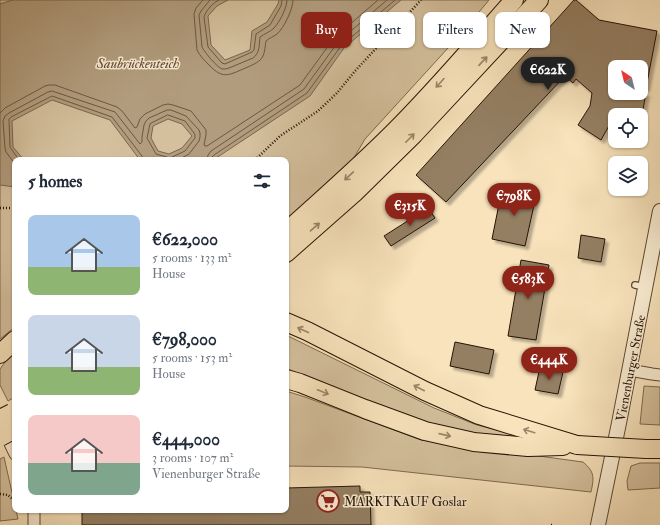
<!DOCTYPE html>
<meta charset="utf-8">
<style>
:root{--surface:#fff;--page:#f2f2f3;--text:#1f2937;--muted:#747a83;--accent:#8f2418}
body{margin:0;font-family:"IM FELL Double Pica",serif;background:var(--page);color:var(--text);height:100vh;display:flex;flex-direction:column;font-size:15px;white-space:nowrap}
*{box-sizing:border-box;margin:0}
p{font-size:13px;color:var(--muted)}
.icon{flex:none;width:22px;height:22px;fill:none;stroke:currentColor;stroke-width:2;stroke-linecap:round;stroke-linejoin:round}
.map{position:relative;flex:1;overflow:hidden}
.side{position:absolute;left:12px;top:157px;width:277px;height:356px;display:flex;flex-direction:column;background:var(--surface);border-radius:8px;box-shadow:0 1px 3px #0004}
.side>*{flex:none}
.top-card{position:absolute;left:301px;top:12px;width:299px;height:36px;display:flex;gap:8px}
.needle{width:26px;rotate:325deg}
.buttons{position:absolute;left:608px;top:60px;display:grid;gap:8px}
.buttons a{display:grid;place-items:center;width:40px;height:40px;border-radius:8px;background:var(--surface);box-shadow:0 1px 3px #0004;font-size:20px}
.price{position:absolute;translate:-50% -34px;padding:0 9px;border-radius:14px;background:var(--accent);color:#fff;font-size:13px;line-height:26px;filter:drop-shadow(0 1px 2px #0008)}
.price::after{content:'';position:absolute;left:50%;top:24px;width:12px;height:9px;margin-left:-6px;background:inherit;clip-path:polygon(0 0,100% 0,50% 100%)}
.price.active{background:#222;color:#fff}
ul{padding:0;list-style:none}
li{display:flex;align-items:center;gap:12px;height:100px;padding:0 16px}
li span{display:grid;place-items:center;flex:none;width:112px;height:80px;border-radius:8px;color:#555}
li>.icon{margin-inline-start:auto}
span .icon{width:48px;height:48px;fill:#fffc;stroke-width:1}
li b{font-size:17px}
h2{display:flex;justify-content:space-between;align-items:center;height:48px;padding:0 16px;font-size:17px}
.pill{padding:0 14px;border-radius:8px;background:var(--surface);box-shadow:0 1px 3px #0004;font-size:14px;line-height:36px}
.pill.active{background:var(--accent);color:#fff}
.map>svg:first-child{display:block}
</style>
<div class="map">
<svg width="660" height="525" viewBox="0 0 660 525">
<defs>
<filter id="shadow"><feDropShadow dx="3.5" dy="3.5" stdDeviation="1" flood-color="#0004"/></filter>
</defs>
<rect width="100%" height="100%" fill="#f8e3bc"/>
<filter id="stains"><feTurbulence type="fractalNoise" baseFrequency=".005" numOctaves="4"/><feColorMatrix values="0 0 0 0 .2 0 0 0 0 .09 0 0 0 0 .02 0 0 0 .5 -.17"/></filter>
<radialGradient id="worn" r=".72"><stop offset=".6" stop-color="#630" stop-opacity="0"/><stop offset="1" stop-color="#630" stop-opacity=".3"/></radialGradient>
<!-- green -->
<g fill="#d4c09d" stroke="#7e6a50">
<path d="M 0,0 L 489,0 L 459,36 L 365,139 L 352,161 L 286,220 L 286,160 L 15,160 L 15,327 L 0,339 Z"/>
<path d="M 286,335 L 434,408 L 477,425 L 517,435 L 528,437 L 483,437 L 395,414 L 286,368 Z"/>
<path d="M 15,351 L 15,397 L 8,401 L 0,385 L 0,369 L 11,354 Z"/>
<path d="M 644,386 L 660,387 L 660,425 L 640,424 Z"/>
<path d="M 286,391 L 305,397 L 421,440 L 583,462 C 595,472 594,478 591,492 L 362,467 L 286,466 Z"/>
<path d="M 4,457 L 18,519 L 0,521 L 0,459 Z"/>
<path d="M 640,463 L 660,463 L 660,488 L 628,490 L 627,481 L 631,466 Z"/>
</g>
<!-- water -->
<path fill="#b19c7d" stroke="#7a654c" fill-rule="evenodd" d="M 13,0 L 228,0 L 217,6 L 208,16 L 211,45 L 225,60 L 250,50 L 252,31 L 267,22 L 278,4 L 279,0 L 401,0 L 344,48 L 310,96 L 213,160 L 140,160 L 110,120 L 52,100 L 12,121 L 13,147 L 24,160 L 15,160 L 15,187 L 0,185 L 0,4 ZM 168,119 L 182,124 L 192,136 L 182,148 L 169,154 L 158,151 L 151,138 L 153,126 Z"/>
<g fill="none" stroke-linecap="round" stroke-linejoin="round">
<!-- shore -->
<g stroke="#6c5840" stroke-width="1">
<path d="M 203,0 L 196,8 L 194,14 L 197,50 C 200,56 204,60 209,65 C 224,81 230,74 248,67 C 254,64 260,62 263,56 C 265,52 265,46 266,41 C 269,38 273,37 277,34 C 284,28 293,9 293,0"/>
<path d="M 210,0 L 201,11 L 199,15 L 202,47 C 205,53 217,67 222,69 C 225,69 226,69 229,68 L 253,58 C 260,53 259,45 260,37 C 264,34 270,32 274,28 C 279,23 287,8 287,0"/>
<path d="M 219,0 C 213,3 206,10 204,17 L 208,47 L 222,63 L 225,64 L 252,52 L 254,50 L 256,34 L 270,25 L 281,6 L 282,0"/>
<path d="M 0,113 L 5,108 L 45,86 L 49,85 L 55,85 L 117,107 L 122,111 L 135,128 L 137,127 L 140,119 L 145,114 L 163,105 L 168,104 L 173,105 L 191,111 L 203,126 L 206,130 L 206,135 L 204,145 L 205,146 L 207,146 L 300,85 L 334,38 L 378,0"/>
<path d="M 168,115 L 185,121 L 194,133 L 195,135 L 195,138 L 185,151 L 170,158 L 156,154 L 147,138 L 150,124 Z"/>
<path d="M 19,160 L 10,147 L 9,119 L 11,117 L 52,96 L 112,117 L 142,156 L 143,160"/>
<path d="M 207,160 L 208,155 L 211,151 L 304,89 L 338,42 L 387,0"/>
<path d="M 212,160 L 212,157 L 214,155 L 307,93 L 341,46 L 395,0"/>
<path d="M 15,164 L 6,152 L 5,148 L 3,121 L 5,116 L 9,113 L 48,92 L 52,91 L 115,112 L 140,144 L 142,142 L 142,137 L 144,125 L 146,121 L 149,118 L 167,110 L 171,110 L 186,116 L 199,130 L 200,133 L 200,137 L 199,141 L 189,154 L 178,160"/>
</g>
</g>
<!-- building -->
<g fill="#947f63" stroke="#271303" filter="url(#shadow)">
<path d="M 574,0 L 576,0 L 599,20 L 657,31 L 646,88 L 641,88 L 641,67 L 615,67 L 615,93 L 646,93 L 642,115 L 615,115 L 601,140 L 578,125 L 590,106 L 592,93 L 576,79 L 573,83 L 565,76 L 446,202 L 416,175 Z"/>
<path d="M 502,189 L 536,196 L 525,246 L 492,239 Z"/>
<path d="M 428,208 L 435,218 L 391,246 L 384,236 Z"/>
<path d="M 581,235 L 605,239 L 601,262 L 578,258 Z"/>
<path d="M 521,260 L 549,265 L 536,340 L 508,336 Z"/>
<path d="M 455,342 L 494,350 L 489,374 L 450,366 Z"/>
<path d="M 540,367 L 563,372 L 558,394 L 535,390 Z"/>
<path d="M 360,486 L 360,492 L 370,492 L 371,525 L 82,525 L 82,510 L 286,510 L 286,488 Z"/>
</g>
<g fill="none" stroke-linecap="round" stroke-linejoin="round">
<!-- service casing -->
<g stroke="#5b4731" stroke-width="8">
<path id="service" d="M 635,285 L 645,287"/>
</g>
<!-- minor casing -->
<g stroke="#5b4731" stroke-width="13">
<g id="minor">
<path d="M 629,370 L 652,374 L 660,375"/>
<path d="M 3,429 L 15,454"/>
<path d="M 34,510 L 34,525"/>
</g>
</g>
<!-- tertiary casing -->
<g stroke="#5b4731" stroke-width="16">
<path id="tertiary" d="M 598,525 L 619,423 L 660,211"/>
</g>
<!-- trunk casing -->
<g stroke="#271303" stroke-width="20">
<g id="trunk">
<path d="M 286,232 C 325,197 365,162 402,124 C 441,84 477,42 514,0"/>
<path d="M 286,253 L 354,193 L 414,134 L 539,0"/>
<path d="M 286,322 L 307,331 L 425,391 L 479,415 L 577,445"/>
<path d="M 0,354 L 15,340"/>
<path d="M 286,379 L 300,383 L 365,409 L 425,431 L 474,442 L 528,447 L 563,446"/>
<path d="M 646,449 L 660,449"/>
</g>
</g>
<!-- path -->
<g stroke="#271303" stroke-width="2.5" stroke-dasharray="1 2" stroke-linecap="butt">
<path d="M 255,160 L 280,136 L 318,111 L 337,93 L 355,71 L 421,0"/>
<path d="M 0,208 L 15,208"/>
<path d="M 0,494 L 8,495 L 15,501"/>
<path d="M 551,525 L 552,525"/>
</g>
<!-- service -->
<use href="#service" stroke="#faedd3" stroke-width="5.5"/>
<!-- minor -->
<use href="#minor" stroke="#faedd3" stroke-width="11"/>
<!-- tertiary -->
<use href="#tertiary" stroke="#faedd3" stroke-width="14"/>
<!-- trunk -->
<use href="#trunk" stroke="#f8e3bc" stroke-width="18"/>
<!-- trunk-bridge casing -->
<g stroke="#271303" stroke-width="20" stroke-linecap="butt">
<g id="trunk-bridge">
<path d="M 0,419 L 12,413"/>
<path d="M 0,437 L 15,429"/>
<path d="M 577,445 L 646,449"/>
</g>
</g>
<!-- trunk-bridge -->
<use href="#trunk-bridge" stroke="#f8e3bc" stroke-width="18"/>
</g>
<!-- one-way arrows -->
<defs><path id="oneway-shaft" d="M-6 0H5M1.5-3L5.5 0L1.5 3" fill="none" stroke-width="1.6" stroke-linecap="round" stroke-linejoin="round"/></defs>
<g stroke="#9a8569">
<use href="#oneway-shaft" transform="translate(483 61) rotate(-47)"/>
<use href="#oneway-shaft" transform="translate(440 83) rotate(132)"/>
<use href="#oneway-shaft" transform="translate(410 138) rotate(-45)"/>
<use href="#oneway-shaft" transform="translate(349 176) rotate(137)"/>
<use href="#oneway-shaft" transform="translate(315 227) rotate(-41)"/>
<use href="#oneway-shaft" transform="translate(303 330) rotate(-156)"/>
<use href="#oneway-shaft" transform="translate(419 388) rotate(-153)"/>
<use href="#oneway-shaft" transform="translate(323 392) rotate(22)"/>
<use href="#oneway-shaft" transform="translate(529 431) rotate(-163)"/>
<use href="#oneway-shaft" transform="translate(445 435) rotate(13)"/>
</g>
<!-- icons -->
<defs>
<g id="supermarket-ring" transform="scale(1.15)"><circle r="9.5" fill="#faedd3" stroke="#8f2418" stroke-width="1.5"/><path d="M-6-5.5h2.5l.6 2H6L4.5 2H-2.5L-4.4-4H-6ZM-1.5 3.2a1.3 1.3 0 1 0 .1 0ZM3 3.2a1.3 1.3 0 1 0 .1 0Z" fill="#8f2418"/></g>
</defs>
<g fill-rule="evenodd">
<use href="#supermarket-ring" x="328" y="501"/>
</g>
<g text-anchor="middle" stroke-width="3" stroke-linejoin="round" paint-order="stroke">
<!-- street labels -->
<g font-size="13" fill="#271303" stroke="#faedd3">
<text transform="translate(630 368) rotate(-79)" y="5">Vienenburger Straße</text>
</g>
<!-- poi labels -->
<g font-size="13" fill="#271303" stroke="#faedd3" text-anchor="start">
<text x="344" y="506">MARKTKAUF Goslar</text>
</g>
<!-- water labels -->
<g font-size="14" font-style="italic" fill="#5e4a34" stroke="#faedd3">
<text x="138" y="68">Saubrückenteich</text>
</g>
</g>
<rect width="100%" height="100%" filter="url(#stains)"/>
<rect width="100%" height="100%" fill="url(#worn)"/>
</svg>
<div class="buttons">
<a><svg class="needle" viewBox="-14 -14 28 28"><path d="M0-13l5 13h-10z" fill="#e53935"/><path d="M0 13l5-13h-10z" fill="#747a83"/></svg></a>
<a><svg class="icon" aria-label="locate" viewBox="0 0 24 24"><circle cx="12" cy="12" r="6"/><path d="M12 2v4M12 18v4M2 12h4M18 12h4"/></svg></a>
<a><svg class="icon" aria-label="layers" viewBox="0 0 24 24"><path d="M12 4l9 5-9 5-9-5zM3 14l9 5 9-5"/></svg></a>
</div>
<b class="price active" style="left:548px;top:91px">€622K</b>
<b class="price" style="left:514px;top:217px">€798K</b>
<b class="price" style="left:410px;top:227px">€315K</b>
<b class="price" style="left:528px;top:300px">€583K</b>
<b class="price" style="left:549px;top:381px">€444K</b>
<div class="top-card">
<a class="pill active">Buy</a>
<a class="pill">Rent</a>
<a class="pill">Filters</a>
<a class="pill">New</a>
</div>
<section class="side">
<h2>5 homes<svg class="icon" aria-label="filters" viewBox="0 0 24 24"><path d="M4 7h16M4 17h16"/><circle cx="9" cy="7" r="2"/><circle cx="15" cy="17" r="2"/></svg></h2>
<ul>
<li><span style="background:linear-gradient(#a9c7e8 65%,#8fb573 0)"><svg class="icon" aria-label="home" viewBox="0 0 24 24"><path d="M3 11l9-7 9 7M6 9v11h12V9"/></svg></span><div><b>€622,000</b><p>5 rooms · 133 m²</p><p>House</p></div></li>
<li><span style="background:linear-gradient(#c9d6e8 65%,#8fb573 0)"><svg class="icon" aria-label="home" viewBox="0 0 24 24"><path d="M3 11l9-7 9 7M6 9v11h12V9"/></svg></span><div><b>€798,000</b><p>5 rooms · 153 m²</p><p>House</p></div></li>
<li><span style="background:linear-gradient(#f6c9c9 60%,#7fa58c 0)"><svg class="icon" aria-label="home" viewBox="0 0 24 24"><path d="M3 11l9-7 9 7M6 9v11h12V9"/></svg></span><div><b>€444,000</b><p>3 rooms · 107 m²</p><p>Vienenburger Straße</p></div></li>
</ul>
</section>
</div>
